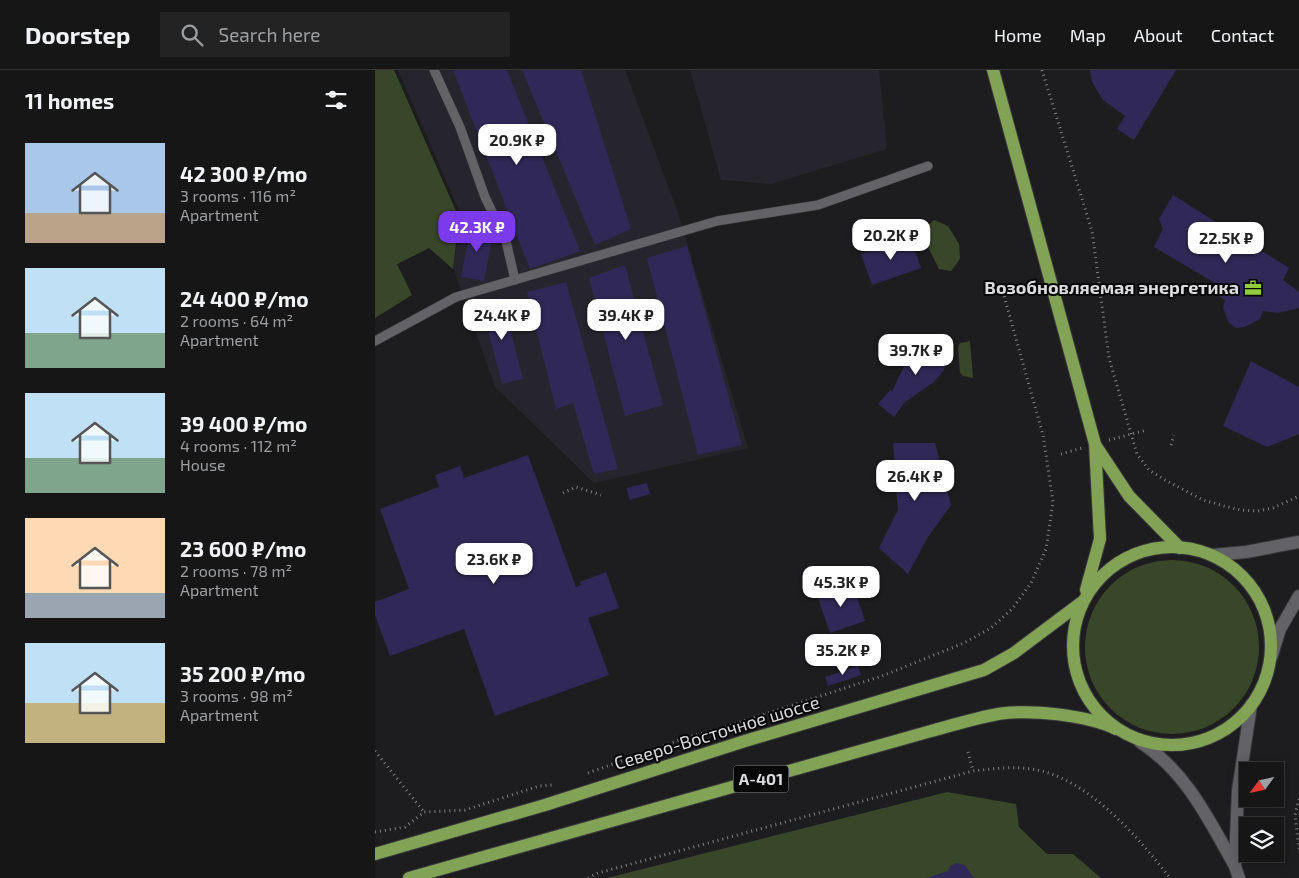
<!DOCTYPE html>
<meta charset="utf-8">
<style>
:root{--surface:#161617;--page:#232324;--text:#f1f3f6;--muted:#9e9fa1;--line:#353536;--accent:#7c3aed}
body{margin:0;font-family:"Exo 2",sans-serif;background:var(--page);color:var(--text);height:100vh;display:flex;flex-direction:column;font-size:19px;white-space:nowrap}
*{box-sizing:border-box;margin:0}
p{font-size:16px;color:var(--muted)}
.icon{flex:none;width:28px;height:28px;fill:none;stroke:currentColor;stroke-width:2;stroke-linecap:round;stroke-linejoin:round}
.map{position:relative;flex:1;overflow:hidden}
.panel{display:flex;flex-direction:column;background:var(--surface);width:375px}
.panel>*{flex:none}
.needle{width:32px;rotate:237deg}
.fabs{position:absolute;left:864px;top:692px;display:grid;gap:10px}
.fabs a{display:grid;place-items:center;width:45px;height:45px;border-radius:0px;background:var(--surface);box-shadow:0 2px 12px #0003,0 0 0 1px var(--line);font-size:25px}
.price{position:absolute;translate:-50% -42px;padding:0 11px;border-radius:10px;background:#fff;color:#222;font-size:16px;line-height:32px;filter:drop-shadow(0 1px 2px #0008)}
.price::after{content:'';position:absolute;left:50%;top:30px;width:15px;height:11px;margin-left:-8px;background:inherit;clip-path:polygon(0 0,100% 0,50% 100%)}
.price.current{background:var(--accent);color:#fff}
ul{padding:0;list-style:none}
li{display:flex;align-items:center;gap:15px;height:125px;padding:0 25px}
li span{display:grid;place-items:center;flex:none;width:140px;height:100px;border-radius:0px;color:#555}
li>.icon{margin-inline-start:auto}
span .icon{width:60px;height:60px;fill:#fffc;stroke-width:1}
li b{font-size:21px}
h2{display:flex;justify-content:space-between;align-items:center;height:60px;padding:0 25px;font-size:21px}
header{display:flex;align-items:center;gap:30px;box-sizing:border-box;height:70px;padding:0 25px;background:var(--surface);border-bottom:1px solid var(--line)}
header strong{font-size:24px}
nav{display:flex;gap:28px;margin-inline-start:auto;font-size:18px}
.search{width:350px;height:45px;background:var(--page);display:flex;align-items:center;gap:12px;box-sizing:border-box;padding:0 18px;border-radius:0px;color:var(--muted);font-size:19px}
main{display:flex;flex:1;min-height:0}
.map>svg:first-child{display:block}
</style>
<header>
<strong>Doorstep</strong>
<div class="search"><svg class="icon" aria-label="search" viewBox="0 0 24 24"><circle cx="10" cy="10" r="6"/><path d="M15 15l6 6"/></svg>Search here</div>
<nav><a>Home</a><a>Map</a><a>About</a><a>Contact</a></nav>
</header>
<main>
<section class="panel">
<h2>11 homes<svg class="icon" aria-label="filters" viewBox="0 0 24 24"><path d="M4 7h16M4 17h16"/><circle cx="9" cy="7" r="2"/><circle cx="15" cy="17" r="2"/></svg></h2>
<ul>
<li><span style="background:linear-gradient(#a9c7e8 70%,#b9a48a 0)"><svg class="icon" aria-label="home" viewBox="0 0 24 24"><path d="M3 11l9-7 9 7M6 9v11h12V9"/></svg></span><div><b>42 300 ₽/mo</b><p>3 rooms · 116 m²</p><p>Apartment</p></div></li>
<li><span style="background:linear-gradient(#bfe0f5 65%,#7fa58c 0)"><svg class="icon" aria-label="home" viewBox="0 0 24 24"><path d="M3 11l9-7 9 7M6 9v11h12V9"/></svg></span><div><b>24 400 ₽/mo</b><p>2 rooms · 64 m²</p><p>Apartment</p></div></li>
<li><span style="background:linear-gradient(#bfe0f5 65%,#7fa58c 0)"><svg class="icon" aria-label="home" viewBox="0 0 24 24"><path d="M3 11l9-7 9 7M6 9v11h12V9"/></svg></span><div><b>39 400 ₽/mo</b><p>4 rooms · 112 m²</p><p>House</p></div></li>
<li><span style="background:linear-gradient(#ffd9b3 75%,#9aa5b1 0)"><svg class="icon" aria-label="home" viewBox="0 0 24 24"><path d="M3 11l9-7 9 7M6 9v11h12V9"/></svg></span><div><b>23 600 ₽/mo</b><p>2 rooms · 78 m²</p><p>Apartment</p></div></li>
<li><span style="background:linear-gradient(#bfe0f5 60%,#c2b280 0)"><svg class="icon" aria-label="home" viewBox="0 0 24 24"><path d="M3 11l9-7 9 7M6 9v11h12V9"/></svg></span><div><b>35 200 ₽/mo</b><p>3 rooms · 98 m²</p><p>Apartment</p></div></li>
</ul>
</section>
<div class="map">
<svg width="924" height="808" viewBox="0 0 924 808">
<rect width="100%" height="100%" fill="#1d1d1f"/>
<!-- built -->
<g fill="#26252e">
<path d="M 23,0 L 250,0 L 303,143 L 373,378 L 219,413 L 120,317 L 78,197 L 87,147 Z"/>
<path d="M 315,0 L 504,0 L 512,79 L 396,114 L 346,110 Z"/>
</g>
<!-- green -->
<g fill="#384629">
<path d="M 0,0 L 19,0 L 84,148 L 78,199 L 54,178 L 22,194 L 37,225 L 0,248 Z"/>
<path d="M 559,150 L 573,156 L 584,174 L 585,189 L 576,201 L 564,199 L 549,169 L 550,158 Z"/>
<path d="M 595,271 L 598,308 L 588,306 L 585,303 L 583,278 L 585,273 Z"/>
<circle cx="797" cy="577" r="87"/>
<path d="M 572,722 L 641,734 L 644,757 L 672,784 L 698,784 L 726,808 L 232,808 Z"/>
</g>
<!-- building -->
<g fill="#302957">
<path d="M 78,0 L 132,0 L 205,181 L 155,199 Z"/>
<path d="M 147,0 L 206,0 L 256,159 L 220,175 Z"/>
<path d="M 715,0 L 801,0 L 759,70 L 742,59 L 750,46 L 728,30 L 717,12 Z"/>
<path d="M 798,125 L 914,198 L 908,210 L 924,222 L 924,238 L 903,243 L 888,241 L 885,249 L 870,257 L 861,258 L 854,253 L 848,238 L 850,230 L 836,221 L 840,213 L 779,177 L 788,159 L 784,149 Z"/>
<path d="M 96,155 L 119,159 L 109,211 L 86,207 Z"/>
<path d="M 535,167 L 546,198 L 497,215 L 486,184 Z"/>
<path d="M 312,176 L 367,375 L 323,385 L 272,188 Z"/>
<path d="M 250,195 L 288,335 L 250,346 L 214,208 Z"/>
<path d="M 191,212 L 243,399 L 219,404 L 198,333 L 181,339 L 152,222 Z"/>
<path d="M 127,227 L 148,309 L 127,314 L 106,233 Z"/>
<path d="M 555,272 L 560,273 L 568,280 L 572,286 L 569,300 L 559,312 L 530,332 L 519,347 L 503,334 L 515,320 L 517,321 L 536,282 L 548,273 Z"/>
<path d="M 876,291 L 924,317 L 924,364 L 892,377 L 848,356 Z"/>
<path d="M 518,373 L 560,373 L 576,435 L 553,467 L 533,504 L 504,478 L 523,440 Z"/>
<path d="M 153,385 L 201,517 L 206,515 L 205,512 L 231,502 L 244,538 L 213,548 L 234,605 L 120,646 L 89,559 L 15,586 L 0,545 L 0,532 L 34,519 L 5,439 L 64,417 L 60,405 L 85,396 L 89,408 Z"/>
<path d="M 272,413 L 275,424 L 255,430 L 251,418 Z"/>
<path d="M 477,513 L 490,551 L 455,563 L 442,525 Z"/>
<path d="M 483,596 L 486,605 L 453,616 L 450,607 Z"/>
<path d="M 581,793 L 590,795 L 599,808 L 552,808 L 573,801 L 575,796 Z"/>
</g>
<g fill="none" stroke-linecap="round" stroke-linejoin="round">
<!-- lane casing -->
<g stroke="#3a3a3c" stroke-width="10">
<g id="lane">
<path d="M 59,0 L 85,57 L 110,127 L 131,171 L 140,210"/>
<path d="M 0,271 L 81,227 L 342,151 L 443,135 L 553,96"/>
</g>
</g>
<!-- secondary casing -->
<g stroke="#3a3a3c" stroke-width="14">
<g id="secondary">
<path d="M 838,485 L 871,482 L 924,472"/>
<path d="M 896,588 L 905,559 L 924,526"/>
<path d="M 765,672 C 811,701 834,750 860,796 L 864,808"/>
<path d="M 860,796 L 863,721 L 876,635"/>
</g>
</g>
<!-- primary casing -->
<g stroke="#3a3a3c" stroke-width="14">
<g id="primary">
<path d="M 618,0 L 720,374 L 725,469 L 711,520"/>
<path d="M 721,376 L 754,426 L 805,478"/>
<circle cx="797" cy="576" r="99"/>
<path d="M 0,784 L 170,735 L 370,671 L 609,600 L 639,583 L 707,532"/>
<path d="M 34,808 L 556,661 C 578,655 601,648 623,644 C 655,639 712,645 741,659"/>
</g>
</g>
<!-- path -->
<g stroke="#828284" stroke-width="3" stroke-dasharray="1 4" stroke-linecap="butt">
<path d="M 667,0 L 717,161 L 734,288 L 762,384 L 774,400 L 790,410 L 828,430 L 849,436 L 866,440 L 883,441 L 898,438 L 924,426"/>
<path d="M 734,370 L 772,360"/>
<path d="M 796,375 L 799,365"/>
<path d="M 686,384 L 707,378"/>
<path d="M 188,423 L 201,417 L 226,425"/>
<path d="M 0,681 L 49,742"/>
<path d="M 593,682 L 598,701 C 617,699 637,696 656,699 C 711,706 763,767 795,808"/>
<path d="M 213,703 L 310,668 L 341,660 L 507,606 L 589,573 L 616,558 L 637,539 L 656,513 L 671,479 L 678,432 L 668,365 L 626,215"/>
<path d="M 924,729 L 920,745 L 924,779"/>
<path d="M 0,762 L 30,757 L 49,742 L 90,740 L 164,716 L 177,715"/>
<path d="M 213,808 L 223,803 L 598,701"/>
</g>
<!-- lane -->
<use href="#lane" stroke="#636367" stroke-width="9"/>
<!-- secondary -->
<use href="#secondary" stroke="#636367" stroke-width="12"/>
<!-- primary -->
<use href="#primary" stroke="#82a356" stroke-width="12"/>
</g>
<!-- icons -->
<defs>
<g id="office-bare" transform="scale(1.35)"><path d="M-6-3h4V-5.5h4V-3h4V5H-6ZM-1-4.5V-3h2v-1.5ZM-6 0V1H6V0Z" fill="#91cd3f" stroke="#070708" stroke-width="2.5" paint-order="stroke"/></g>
</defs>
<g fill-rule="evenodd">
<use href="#office-bare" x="878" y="218"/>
</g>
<g text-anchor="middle" stroke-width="4" stroke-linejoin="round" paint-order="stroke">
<!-- shield labels -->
<rect fill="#070708" stroke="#9c9c9e" stroke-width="1" x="358.5" y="695.5" width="55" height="27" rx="4"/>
<g font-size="16" font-weight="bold" fill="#dcdcde">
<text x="386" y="715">А-401</text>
</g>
<!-- poi labels -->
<g font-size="18" font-weight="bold" fill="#dcdcde" stroke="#070708" text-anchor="end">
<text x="864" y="224">Возобновляемая энергетика</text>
</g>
<!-- street labels -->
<g font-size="18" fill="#dcdcde" stroke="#070708">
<text transform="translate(342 663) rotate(-17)" y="6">Северо-Восточное шоссе</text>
</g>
</g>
</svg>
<div class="fabs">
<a><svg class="needle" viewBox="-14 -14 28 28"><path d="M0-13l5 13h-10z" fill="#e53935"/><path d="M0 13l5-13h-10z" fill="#9e9fa1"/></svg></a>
<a><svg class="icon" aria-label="layers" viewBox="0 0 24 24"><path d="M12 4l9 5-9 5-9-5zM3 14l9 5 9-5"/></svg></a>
</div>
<b class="price" style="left:142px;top:96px">20.9K ₽</b>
<b class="price current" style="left:102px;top:183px">42.3K ₽</b>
<b class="price" style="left:516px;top:191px">20.2K ₽</b>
<b class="price" style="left:851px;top:194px">22.5K ₽</b>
<b class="price" style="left:127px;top:271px">24.4K ₽</b>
<b class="price" style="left:251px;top:271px">39.4K ₽</b>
<b class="price" style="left:541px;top:306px">39.7K ₽</b>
<b class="price" style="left:540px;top:432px">26.4K ₽</b>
<b class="price" style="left:119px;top:515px">23.6K ₽</b>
<b class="price" style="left:466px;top:538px">45.3K ₽</b>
<b class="price" style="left:468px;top:606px">35.2K ₽</b>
</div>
</main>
